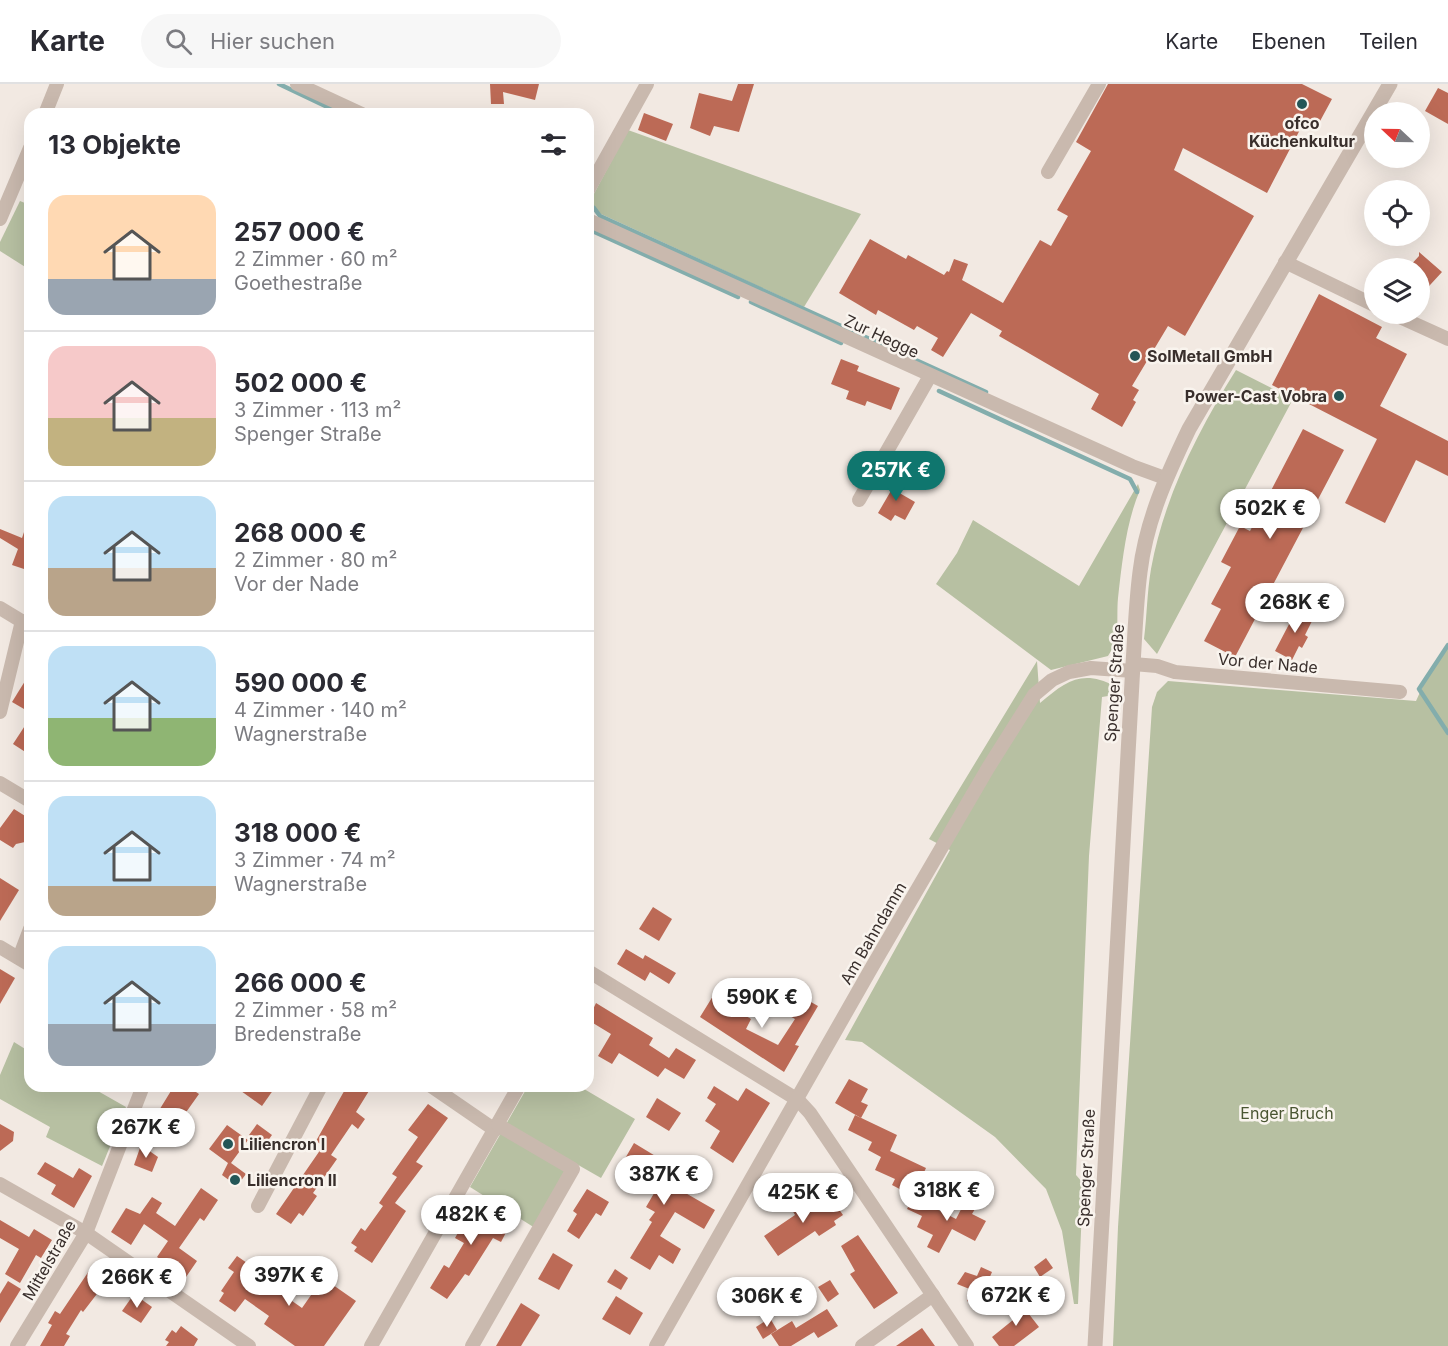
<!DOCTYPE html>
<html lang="de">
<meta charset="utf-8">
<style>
:root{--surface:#fff;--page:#f7f7f7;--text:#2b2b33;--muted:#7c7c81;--line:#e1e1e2;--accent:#0f766e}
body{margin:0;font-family:Inter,sans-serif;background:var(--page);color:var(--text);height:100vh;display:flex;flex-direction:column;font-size:22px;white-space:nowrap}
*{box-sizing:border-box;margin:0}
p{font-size:20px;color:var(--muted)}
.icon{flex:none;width:33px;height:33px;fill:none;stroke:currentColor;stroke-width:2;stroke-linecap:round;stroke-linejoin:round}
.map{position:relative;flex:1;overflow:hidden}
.panel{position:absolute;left:24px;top:24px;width:570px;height:984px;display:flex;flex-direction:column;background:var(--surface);border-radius:18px;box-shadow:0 6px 24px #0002}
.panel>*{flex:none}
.needle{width:39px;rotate:292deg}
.controls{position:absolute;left:1364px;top:18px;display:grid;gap:12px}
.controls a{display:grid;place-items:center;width:66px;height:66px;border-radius:50%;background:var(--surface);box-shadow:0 6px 24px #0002;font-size:30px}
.price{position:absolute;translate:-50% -51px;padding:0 14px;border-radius:21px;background:#fff;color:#222;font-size:20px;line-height:39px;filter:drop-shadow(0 2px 3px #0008)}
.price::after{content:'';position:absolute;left:50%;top:36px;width:18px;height:14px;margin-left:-9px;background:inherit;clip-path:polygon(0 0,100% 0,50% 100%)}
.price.selected{background:var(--accent);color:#fff}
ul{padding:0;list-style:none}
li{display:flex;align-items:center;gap:18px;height:150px;padding:0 24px}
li+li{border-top:2px solid var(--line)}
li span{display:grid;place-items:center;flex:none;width:168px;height:120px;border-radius:18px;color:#555}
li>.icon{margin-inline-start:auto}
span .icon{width:72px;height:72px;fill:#fffc;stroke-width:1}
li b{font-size:26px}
h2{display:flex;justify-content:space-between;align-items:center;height:72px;padding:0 24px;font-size:26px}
header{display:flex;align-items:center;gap:36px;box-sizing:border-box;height:84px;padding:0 30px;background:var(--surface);border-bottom:2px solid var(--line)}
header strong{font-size:28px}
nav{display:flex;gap:33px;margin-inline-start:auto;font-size:21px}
.search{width:420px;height:54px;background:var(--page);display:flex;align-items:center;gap:15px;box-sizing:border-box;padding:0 21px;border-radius:33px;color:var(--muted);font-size:22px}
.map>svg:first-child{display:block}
</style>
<header>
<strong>Karte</strong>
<div class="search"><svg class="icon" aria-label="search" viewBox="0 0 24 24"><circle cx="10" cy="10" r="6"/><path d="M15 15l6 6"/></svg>Hier suchen</div>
<nav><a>Karte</a><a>Ebenen</a><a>Teilen</a></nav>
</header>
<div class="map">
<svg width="1448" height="1262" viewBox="0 0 1448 1262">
<rect width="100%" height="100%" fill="#f2e9e2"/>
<!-- green -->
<g fill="#b7c0a2">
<path d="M 628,46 L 861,130 L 804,223 L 601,130 L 589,119 Z"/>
<path d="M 20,117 L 30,121 L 30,186 L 0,167 L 0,158 Z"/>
<path d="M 1236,286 L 1293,315 L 1157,570 L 1144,555 C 1147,532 1147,508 1151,485 C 1164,413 1198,347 1236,286 Z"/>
<path d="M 1138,400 L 1140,406 C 1126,438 1122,479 1118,514 C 1116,536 1121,554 1108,572 L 1051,586 L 936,500 L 957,469 L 973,436 L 1079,502 Z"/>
<path d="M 1448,562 L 1448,1262 L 1113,1262 L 1118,1143 L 1152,623 L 1157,608 L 1168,597 L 1416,617 L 1427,593 Z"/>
<path d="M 1037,577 L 1040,619 C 1066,597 1082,585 1115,602 L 1114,611 L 1102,613 L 1089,772 L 1076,1091 L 1083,1099 L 1078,1220 L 1074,1220 L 1062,1147 L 1046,1105 L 995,1053 L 862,958 L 845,956 L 950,766 L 929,755 Z"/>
<path d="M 14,958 L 30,968 L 30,1002 L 89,1002 L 126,1023 L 102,1082 L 46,1053 L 50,1043 L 0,1015 L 0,991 Z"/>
<path d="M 528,1002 L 579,1002 L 635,1035 L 601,1094 L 573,1078 L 535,1144 L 470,1103 Z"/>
</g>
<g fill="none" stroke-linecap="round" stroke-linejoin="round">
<!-- stream -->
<g stroke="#83adac" stroke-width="4.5">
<path d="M 279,0 L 340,29"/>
<path d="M 594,124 L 600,132 L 986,308"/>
<path d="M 588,145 L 738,213"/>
<path d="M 751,218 L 841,259"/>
<path d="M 939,307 L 1130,395 L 1137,408"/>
<path d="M 1448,561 L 1419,605 L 1448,649"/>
</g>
</g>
<!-- building -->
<g fill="#bc6a56">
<path d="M 490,0 L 539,0 L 535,16 L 503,8 L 504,20 L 491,20 Z"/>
<path d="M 738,0 L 754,0 L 739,48 L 714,42 L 710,52 L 690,44 L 699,9 L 732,17 Z"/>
<path d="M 1108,0 L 1302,0 L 1332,15 L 1319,39 L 1312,35 L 1309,41 L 1304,38 L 1267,109 L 1183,64 L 1174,86 L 1254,132 L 1185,252 L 1168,242 L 1132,302 L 1139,306 L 1133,316 L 1136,318 L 1122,343 L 1091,325 L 1099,310 L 999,252 L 1002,247 L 971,229 L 943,273 L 931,266 L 938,254 L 917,242 L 914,246 L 878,226 L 876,231 L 839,209 L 870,155 L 906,175 L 908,171 L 944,191 L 947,187 L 949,188 L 954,175 L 968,180 L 962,196 L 1003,219 L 1040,156 L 1051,162 L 1068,132 L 1057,126 L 1091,67 L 1076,58 Z"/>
<path d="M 1438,4 L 1448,9 L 1448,40 L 1425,27 Z"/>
<path d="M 644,29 L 673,40 L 666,57 L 638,46 Z"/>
<path d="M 1419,168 L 1442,188 L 1419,213 L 1419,184 L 1408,184 L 1419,172 Z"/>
<path d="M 1319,210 L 1382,243 L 1376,254 L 1407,270 L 1380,322 L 1448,357 L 1448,392 L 1416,376 L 1385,439 L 1345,419 L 1377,355 L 1272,301 Z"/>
<path d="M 841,275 L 859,282 L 857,287 L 900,304 L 891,326 L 867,317 L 865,322 L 846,315 L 849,307 L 831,300 Z"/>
<path d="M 1303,345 L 1344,366 L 1235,573 L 1204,557 L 1221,525 L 1211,520 L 1231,483 L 1221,478 L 1240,442 L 1250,447 Z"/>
<path d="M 891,390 L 902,397 L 896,407 L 915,418 L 905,436 L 895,431 L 891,437 L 878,429 L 892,405 L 885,400 Z"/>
<path d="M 28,436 L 30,436 L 30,487 L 12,481 L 18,465 L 0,454 L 0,445 L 22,454 Z"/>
<path d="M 1298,523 L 1315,531 L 1305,551 L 1308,553 L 1302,564 L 1299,562 L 1292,576 L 1275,567 Z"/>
<path d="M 30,589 L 30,615 L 24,625 L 12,618 Z"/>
<path d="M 30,634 L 30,671 L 13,660 Z"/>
<path d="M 14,725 L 30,735 L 30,750 L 25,758 L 16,760 L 13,764 L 0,756 L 0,744 Z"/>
<path d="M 0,794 L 19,806 L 0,837 Z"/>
<path d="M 653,823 L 672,835 L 659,857 L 639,845 Z"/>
<path d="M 626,865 L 643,875 L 645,871 L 676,889 L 669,900 L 650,888 L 645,897 L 617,880 Z"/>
<path d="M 0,885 L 15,894 L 0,920 Z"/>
<path d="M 795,909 L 818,922 L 795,961 L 799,962 L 784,988 L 700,933 L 713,912 L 751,935 L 746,945 L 778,961 L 795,935 L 784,929 Z"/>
<path d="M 596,919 L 653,954 L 649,961 L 669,974 L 676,964 L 696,976 L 684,995 L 665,984 L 658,993 L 619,969 L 612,980 L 598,972 L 611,950 L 588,936 Z"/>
<path d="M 849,995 L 868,1005 L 861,1018 L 868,1021 L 861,1034 L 835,1019 Z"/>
<path d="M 174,1002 L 187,1002 L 199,1010 L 177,1041 L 174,1039 L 169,1046 L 159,1038 L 164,1032 L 158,1028 Z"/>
<path d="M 234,1002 L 276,1002 L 262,1022 Z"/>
<path d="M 347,1002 L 372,1002 L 356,1028 L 365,1035 L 358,1045 L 352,1040 L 337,1062 L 331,1071 L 337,1075 L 313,1109 L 317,1112 L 303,1132 L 299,1129 L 291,1140 L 276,1130 L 323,1062 L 316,1057 Z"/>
<path d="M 714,1002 L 738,1017 L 746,1004 L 770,1019 L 733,1079 L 710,1064 L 720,1047 L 705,1037 L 716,1020 L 707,1014 Z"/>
<path d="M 657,1014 L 681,1029 L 669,1047 L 646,1033 Z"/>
<path d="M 428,1020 L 448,1034 L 416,1078 L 423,1082 L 395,1119 L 406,1127 L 372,1179 L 354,1167 L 357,1163 L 351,1159 L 361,1144 L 365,1147 L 383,1122 L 379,1119 L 397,1093 L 392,1090 L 418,1053 L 408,1046 Z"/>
<path d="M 855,1031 L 897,1051 L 890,1067 L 926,1084 L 913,1112 L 892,1101 L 895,1095 L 875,1086 L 881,1073 L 868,1066 L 872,1058 L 848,1046 Z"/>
<path d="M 0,1040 L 14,1048 L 13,1057 L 0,1067 Z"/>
<path d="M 257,1040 L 272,1051 L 264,1062 L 249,1051 Z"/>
<path d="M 227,1041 L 248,1056 L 231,1079 L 246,1090 L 237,1102 L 222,1091 L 228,1079 L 209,1065 Z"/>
<path d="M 634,1059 L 690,1093 L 682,1107 L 715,1126 L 704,1145 L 675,1128 L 660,1152 L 681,1165 L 673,1180 L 659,1171 L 650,1186 L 630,1174 L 652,1138 L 649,1136 L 655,1128 L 646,1123 L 660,1099 L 623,1078 Z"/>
<path d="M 141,1061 L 158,1073 L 152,1088 L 134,1081 Z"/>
<path d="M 45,1078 L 73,1094 L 79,1084 L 92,1092 L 74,1124 L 51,1110 L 56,1101 L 37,1090 Z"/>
<path d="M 201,1104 L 218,1116 L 204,1137 L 200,1134 L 179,1164 L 197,1177 L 186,1193 L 157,1173 L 168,1157 L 144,1140 L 131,1161 L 111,1148 L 126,1124 L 140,1130 L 152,1113 L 162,1119 L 156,1129 L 175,1142 Z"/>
<path d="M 587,1105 L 609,1118 L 601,1132 L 596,1129 L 579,1155 L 567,1147 L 577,1130 L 573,1127 Z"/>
<path d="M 805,1112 L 814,1126 L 831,1114 L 843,1131 L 834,1137 L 836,1141 L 819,1152 L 815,1147 L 778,1172 L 764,1152 L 795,1131 L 790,1122 Z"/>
<path d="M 968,1112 L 979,1118 L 972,1130 L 986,1137 L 975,1157 L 952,1145 L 939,1169 L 927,1163 L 933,1151 L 917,1143 L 922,1132 L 907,1125 L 913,1113 L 956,1135 Z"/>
<path d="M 476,1117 L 512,1137 L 501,1158 L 493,1154 L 469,1192 L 465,1190 L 447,1215 L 430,1204 L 444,1181 L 449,1184 L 464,1159 L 455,1154 Z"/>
<path d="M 0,1136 L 29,1153 L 34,1145 L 52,1156 L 41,1174 L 36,1171 L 20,1199 L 5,1190 L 19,1165 L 0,1154 Z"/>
<path d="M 858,1151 L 898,1209 L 874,1225 L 850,1190 L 855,1187 L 841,1162 Z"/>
<path d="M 553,1169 L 573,1181 L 559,1206 L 538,1195 Z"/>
<path d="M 237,1172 L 247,1179 L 244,1183 L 302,1224 L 323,1194 L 356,1217 L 324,1262 L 295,1262 L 264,1240 L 269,1232 L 245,1215 L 235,1228 L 219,1217 L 224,1209 L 221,1207 L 234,1188 L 228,1184 Z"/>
<path d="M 1046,1174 L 1053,1184 L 1040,1193 L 1034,1183 Z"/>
<path d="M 93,1181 L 110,1193 L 83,1228 L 81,1226 L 66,1250 L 70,1252 L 64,1262 L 40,1262 L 52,1241 L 48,1239 L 55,1227 L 60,1230 Z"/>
<path d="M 981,1183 L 992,1188 L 989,1195 L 999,1200 L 988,1225 L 967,1217 L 972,1206 L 957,1200 L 965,1188 L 977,1192 Z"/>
<path d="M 615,1185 L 628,1194 L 621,1206 L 607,1198 Z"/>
<path d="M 830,1196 L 839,1210 L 828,1218 L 818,1203 Z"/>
<path d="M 8,1197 L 21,1205 L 0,1239 L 0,1210 Z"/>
<path d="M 134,1210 L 152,1223 L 141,1239 L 122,1227 Z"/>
<path d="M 616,1212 L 643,1229 L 630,1251 L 602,1235 Z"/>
<path d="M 1018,1216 L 1039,1243 L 1014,1262 L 999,1262 L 992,1253 L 1013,1236 L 1005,1226 Z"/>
<path d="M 521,1219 L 540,1231 L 521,1262 L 496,1262 Z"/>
<path d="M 827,1225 L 838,1242 L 818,1254 L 814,1248 L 791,1262 L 779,1262 L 771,1250 L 792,1237 L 796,1244 Z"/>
<path d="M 770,1234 L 777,1246 L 763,1255 L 756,1243 Z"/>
<path d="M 181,1242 L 198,1255 L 194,1262 L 166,1262 L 169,1258 L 165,1256 L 172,1246 L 176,1249 Z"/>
<path d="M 922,1244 L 935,1262 L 896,1262 Z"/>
</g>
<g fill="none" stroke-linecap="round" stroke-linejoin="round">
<!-- minor -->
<g stroke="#c9b9ae" stroke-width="14">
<path d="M 297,0 L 362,30"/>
<path d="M 45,30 L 57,0"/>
<path d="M 1048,88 L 1099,0"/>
<path d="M 588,106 L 647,0"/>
<path d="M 0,135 L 30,64"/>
<path d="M 588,136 L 1132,382 L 1165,394"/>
<path d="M 1285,178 L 1374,221"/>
<path d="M 1393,230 L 1448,255"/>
<path d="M 859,416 L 930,292"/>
<path d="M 0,524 L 28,541"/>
<path d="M 1133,580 L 1157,582 L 1175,588 L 1400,608"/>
<path d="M 0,628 L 22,537"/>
<path d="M 0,699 L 30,717"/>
<path d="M 0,863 L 30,881"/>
<path d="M 19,874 L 30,845"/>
<path d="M 588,887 L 798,1016 L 810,1029 L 967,1262"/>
<path d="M 431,1002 L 495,1046"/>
<path d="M 0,1100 L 86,1149 L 249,1262"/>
<path d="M 258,1122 L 321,1002"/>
<path d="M 17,1262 L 86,1149 L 143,1002"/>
<path d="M 371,1262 L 519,1002"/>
<path d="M 472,1262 L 573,1085 L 498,1041"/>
<path d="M 656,1262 L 872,883 L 988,684 L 1034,611 L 1052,596 L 1069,588 L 1091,584 L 1133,587"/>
<path d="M 862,1262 L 933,1211"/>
</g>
<!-- tertiary -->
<path stroke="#c9b9ae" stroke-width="15" d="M 1095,1262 L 1133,580 C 1135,550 1136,519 1140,488 C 1146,437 1167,391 1189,345 L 1390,0"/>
</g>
<!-- markers -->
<g fill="#245657" stroke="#f9f4ee" stroke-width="2">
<circle cx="1302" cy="20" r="6"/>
<circle cx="1135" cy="272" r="6"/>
<circle cx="1339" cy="312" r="6"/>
<circle cx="228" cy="1060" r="6"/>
<circle cx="235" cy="1096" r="6"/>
</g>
<g text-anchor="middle" stroke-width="5" stroke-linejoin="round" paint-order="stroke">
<!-- poi labels -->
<g font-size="16" font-weight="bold" fill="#392f2c" stroke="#f9f4ee" text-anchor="start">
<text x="1302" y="45" text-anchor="middle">ofco<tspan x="1302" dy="18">Küchenkultur</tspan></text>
<text x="1147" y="278">SolMetall GmbH</text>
<text x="1327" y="318" text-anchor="end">Power-Cast Vobra</text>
<text x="240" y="1066">Liliencron I</text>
<text x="247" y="1102">Liliencron II</text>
</g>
<!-- street labels -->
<g font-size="16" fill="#392f2c" stroke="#f9f4ee">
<text transform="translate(882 252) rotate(25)" y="6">Zur Hegge</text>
<text transform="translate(1268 579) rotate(5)" y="6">Vor der Nade</text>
<text transform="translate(1114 599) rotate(-86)" y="6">Spenger Straße</text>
<text transform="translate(873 849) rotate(-60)" y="6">Am Bahndamm</text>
<text transform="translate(1086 1084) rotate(-87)" y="6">Spenger Straße</text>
<text transform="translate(49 1176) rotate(-60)" y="6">Mittelstraße</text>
</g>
<!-- park labels -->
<g font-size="16" fill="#4a5532" stroke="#f9f4ee">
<text x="1287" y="1035">Enger Bruch</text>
</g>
</g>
</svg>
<div class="controls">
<a><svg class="needle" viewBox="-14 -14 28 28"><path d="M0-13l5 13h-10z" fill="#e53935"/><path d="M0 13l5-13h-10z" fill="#7c7c81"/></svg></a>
<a><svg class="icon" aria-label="locate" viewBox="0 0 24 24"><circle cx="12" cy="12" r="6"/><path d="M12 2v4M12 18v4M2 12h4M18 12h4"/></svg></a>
<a><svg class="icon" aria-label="layers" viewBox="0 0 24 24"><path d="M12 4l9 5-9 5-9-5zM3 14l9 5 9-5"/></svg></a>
</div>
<b class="price selected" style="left:896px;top:418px">257K €</b>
<b class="price" style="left:1270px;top:456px">502K €</b>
<b class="price" style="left:1295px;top:550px">268K €</b>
<b class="price" style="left:762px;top:945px">590K €</b>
<b class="price" style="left:146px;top:1075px">267K €</b>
<b class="price" style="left:664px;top:1122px">387K €</b>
<b class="price" style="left:947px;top:1138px">318K €</b>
<b class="price" style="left:803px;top:1140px">425K €</b>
<b class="price" style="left:471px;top:1162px">482K €</b>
<b class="price" style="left:289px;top:1223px">397K €</b>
<b class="price" style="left:137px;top:1225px">266K €</b>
<b class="price" style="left:1016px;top:1243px">672K €</b>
<b class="price" style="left:767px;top:1244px">306K €</b>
<section class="panel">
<h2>13 Objekte<svg class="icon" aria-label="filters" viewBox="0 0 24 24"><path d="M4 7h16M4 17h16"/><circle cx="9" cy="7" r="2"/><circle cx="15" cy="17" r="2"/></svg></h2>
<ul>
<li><span style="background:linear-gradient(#ffd9b3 70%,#9aa5b1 0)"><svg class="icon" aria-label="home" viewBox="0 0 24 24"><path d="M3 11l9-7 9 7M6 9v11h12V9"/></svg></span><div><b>257 000 €</b><p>2 Zimmer · 60 m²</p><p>Goethestraße</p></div></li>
<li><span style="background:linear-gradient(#f6c9c9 60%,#c2b280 0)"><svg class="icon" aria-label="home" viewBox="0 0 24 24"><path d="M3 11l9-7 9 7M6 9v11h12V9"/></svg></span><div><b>502 000 €</b><p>3 Zimmer · 113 m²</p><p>Spenger Straße</p></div></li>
<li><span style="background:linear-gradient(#bfe0f5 60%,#b9a48a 0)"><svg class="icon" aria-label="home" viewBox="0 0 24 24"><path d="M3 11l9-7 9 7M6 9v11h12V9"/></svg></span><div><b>268 000 €</b><p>2 Zimmer · 80 m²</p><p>Vor der Nade</p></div></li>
<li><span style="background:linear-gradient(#bfe0f5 60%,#8fb573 0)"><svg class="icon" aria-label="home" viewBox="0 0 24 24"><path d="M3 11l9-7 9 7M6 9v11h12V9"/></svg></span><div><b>590 000 €</b><p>4 Zimmer · 140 m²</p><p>Wagnerstraße</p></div></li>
<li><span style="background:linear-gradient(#bfe0f5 75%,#b9a48a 0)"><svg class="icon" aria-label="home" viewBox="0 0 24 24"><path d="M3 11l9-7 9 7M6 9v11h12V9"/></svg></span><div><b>318 000 €</b><p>3 Zimmer · 74 m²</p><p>Wagnerstraße</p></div></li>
<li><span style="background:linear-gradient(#bfe0f5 65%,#9aa5b1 0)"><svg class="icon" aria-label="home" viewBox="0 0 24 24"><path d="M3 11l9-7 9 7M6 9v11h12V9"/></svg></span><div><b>266 000 €</b><p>2 Zimmer · 58 m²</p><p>Bredenstraße</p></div></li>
</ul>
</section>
</div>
